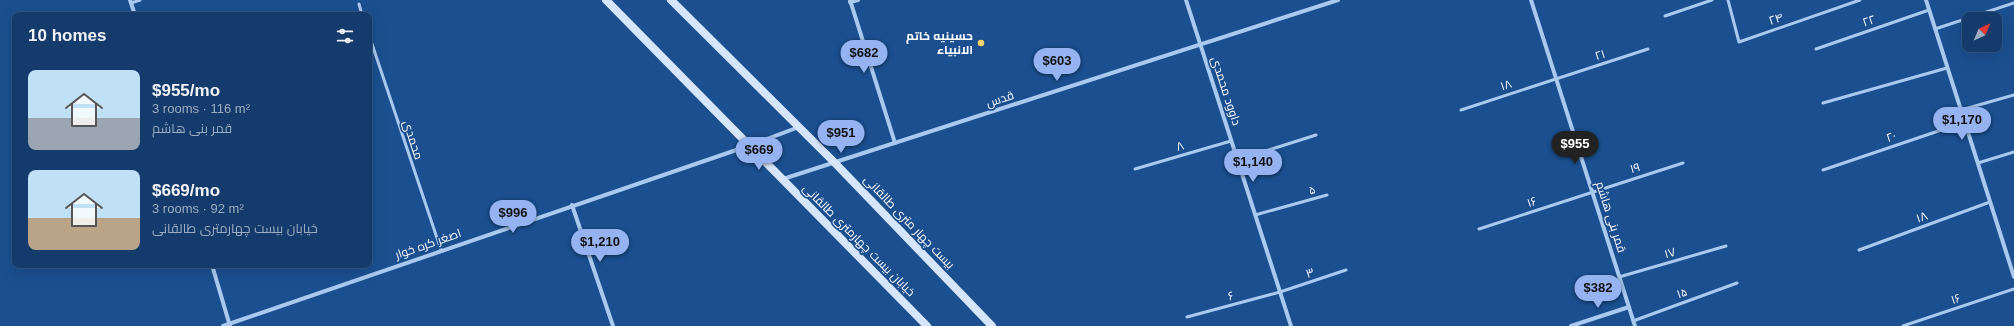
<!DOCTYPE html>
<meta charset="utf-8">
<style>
:root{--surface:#143b6b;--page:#214673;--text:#f1f3f6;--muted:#9dadc1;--line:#33557e;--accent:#95b2f1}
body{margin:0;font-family:Helvetica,Cairo,sans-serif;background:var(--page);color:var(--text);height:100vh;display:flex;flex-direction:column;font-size:15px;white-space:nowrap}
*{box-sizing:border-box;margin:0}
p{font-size:13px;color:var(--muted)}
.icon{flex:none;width:22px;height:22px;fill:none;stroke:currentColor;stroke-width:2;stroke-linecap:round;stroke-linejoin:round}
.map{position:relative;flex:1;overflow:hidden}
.sheet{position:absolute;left:12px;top:12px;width:360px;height:256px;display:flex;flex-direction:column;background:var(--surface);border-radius:8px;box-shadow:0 4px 16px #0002,0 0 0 1px var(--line)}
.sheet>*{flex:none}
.needle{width:26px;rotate:44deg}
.tools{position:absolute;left:1962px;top:12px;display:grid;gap:8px}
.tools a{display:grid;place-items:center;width:40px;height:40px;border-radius:8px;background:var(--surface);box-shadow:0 4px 16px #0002,0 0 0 1px var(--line);font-size:20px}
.price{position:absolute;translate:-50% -34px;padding:0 9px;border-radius:14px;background:var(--accent);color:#111;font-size:13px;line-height:26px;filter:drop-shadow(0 1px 2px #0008)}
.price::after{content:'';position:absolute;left:50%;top:24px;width:12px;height:9px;margin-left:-6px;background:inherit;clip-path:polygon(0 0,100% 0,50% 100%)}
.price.selected{background:#222;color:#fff}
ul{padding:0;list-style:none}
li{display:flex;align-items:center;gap:12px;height:100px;padding:0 16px}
li span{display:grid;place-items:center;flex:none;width:112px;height:80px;border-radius:8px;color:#555}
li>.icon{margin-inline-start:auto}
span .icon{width:48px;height:48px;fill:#fffc;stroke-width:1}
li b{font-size:17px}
h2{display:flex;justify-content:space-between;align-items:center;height:48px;padding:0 16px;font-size:17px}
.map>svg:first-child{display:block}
</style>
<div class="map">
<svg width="2014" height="326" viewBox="0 0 2014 326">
<rect width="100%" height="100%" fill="#1b4f8f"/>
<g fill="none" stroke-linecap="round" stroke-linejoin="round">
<!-- lane -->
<g stroke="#a9c9ee" stroke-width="3">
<path d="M 1728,0 L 1739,42 L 1860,0"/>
<path d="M 131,3 L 140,0"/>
<path d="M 359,4 L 362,15"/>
<path d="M 1665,16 L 1712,0"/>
<path d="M 1935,29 L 2014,3"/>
<path d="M 369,35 L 441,250"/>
<path d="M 1816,49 L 1929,10"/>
<path d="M 1823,103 L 1947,68"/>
<path d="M 1461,110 L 1648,49"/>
<path d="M 1961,110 L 2014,95"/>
<path d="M 1237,160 L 1316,135"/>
<path d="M 1978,163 L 2014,152"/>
<path d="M 1135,169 L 1231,141"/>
<path d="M 1823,170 L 1965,122"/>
<path d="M 1255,215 L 1327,195"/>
<path d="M 1479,229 L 1683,163"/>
<path d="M 1859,250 L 1990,202"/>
<path d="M 1619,277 L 1726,246"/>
<path d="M 1187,317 L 1280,292 L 1346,270"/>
<path d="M 1633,321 L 1737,283"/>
<path d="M 1903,326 L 2014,289"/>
</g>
<!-- street -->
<g stroke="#a9c9ee" stroke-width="4">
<path d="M 130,0 L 135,15"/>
<path d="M 850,0 L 895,143"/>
<path d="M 1186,0 L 1291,326"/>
<path d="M 1531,0 L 1635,326"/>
<path d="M 1926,0 L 2014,277"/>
<path d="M 850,2 L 858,0"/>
<path d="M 783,179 L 1338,0"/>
<path d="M 572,205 L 613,326"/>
<path d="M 212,265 L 230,326"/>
<path d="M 223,326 L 748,146 L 799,127"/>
<path d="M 1571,326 L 1629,307"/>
</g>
<!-- secondary -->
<g stroke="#d6e6fa" stroke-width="8">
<path d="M 606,0 L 927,326"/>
<path d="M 671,0 L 834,162 L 992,326"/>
</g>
</g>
<!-- markers -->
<circle fill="#ffd166" stroke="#1b4f8f" stroke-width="1.5" cx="981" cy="43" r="4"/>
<g text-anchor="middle" stroke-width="3.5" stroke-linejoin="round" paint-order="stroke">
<!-- street labels -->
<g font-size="12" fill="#fff" stroke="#1b4f8f">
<text transform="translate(1776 19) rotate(-19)" y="4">۲۴</text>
<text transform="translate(1869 21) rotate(-19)" y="4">۲۲</text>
<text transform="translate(1600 55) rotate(-18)" y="4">۲۱</text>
<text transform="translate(1506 85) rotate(-18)" y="4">۱۸</text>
<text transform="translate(1226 91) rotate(72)" y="4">داوود محمدی</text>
<text transform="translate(1000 99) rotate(-18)" y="4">قدس</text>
<text transform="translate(1891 137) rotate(-19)" y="4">۲۰</text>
<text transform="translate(413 140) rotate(72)" y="4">محمدی</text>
<text transform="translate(1180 146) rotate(-16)" y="4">۸</text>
<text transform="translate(1635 168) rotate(-17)" y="4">۱۹</text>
<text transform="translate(1312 190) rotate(-16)" y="4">۵</text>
<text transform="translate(1532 202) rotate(-19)" y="4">۱۶</text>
<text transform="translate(1611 217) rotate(72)" y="4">قمر بنی هاشم</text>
<text transform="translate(1922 217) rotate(-20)" y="4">۱۸</text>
<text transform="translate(909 222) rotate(46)" y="4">بیست چهار متری طالقانی</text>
<text transform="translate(859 240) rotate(45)" y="4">خیابان بیست چهارمتری طالقانی</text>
<text transform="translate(428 244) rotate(-19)" y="4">اصغر کره خوار</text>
<text transform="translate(1670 253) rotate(-16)" y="4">۱۷</text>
<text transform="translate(1310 273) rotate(-19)" y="4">۳</text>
<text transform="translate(1682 293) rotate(-20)" y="4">۱۵</text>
<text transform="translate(1231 296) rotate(-15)" y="4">۶</text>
<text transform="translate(1956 299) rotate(-19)" y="4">۱۶</text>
</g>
<!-- poi labels -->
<g font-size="12" font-weight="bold" fill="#fff" stroke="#1b4f8f" text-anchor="end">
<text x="973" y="40">حسینیه خاتم<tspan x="973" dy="14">الانبیاء</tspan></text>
</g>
</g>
</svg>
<div class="tools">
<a><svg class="needle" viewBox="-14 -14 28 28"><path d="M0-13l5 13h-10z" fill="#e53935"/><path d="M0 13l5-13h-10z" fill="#9dadc1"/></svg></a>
</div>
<b class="price" style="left:864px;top:74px">$682</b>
<b class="price" style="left:1057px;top:82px">$603</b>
<b class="price" style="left:1962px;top:141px">$1,170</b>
<b class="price" style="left:841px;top:154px">$951</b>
<b class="price selected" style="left:1575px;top:165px">$955</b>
<b class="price" style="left:759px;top:171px">$669</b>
<b class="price" style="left:1253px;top:183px">$1,140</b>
<b class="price" style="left:513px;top:234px">$996</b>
<b class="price" style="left:600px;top:263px">$1,210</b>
<b class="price" style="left:1598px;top:309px">$382</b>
<section class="sheet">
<h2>10 homes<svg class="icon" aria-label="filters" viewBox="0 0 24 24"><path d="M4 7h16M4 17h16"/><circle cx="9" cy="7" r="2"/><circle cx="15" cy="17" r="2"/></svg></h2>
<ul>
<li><span style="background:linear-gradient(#bfe0f5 60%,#9aa5b1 0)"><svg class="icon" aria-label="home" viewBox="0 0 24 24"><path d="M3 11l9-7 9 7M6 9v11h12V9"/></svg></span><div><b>$955/mo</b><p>3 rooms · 116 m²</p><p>قمر بنی هاشم</p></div></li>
<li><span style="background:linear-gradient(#bfe0f5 60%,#b9a48a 0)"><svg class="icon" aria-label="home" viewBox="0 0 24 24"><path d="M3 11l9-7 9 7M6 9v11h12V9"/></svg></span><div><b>$669/mo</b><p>3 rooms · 92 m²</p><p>خیابان بیست چهارمتری طالقانی</p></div></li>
</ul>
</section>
</div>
